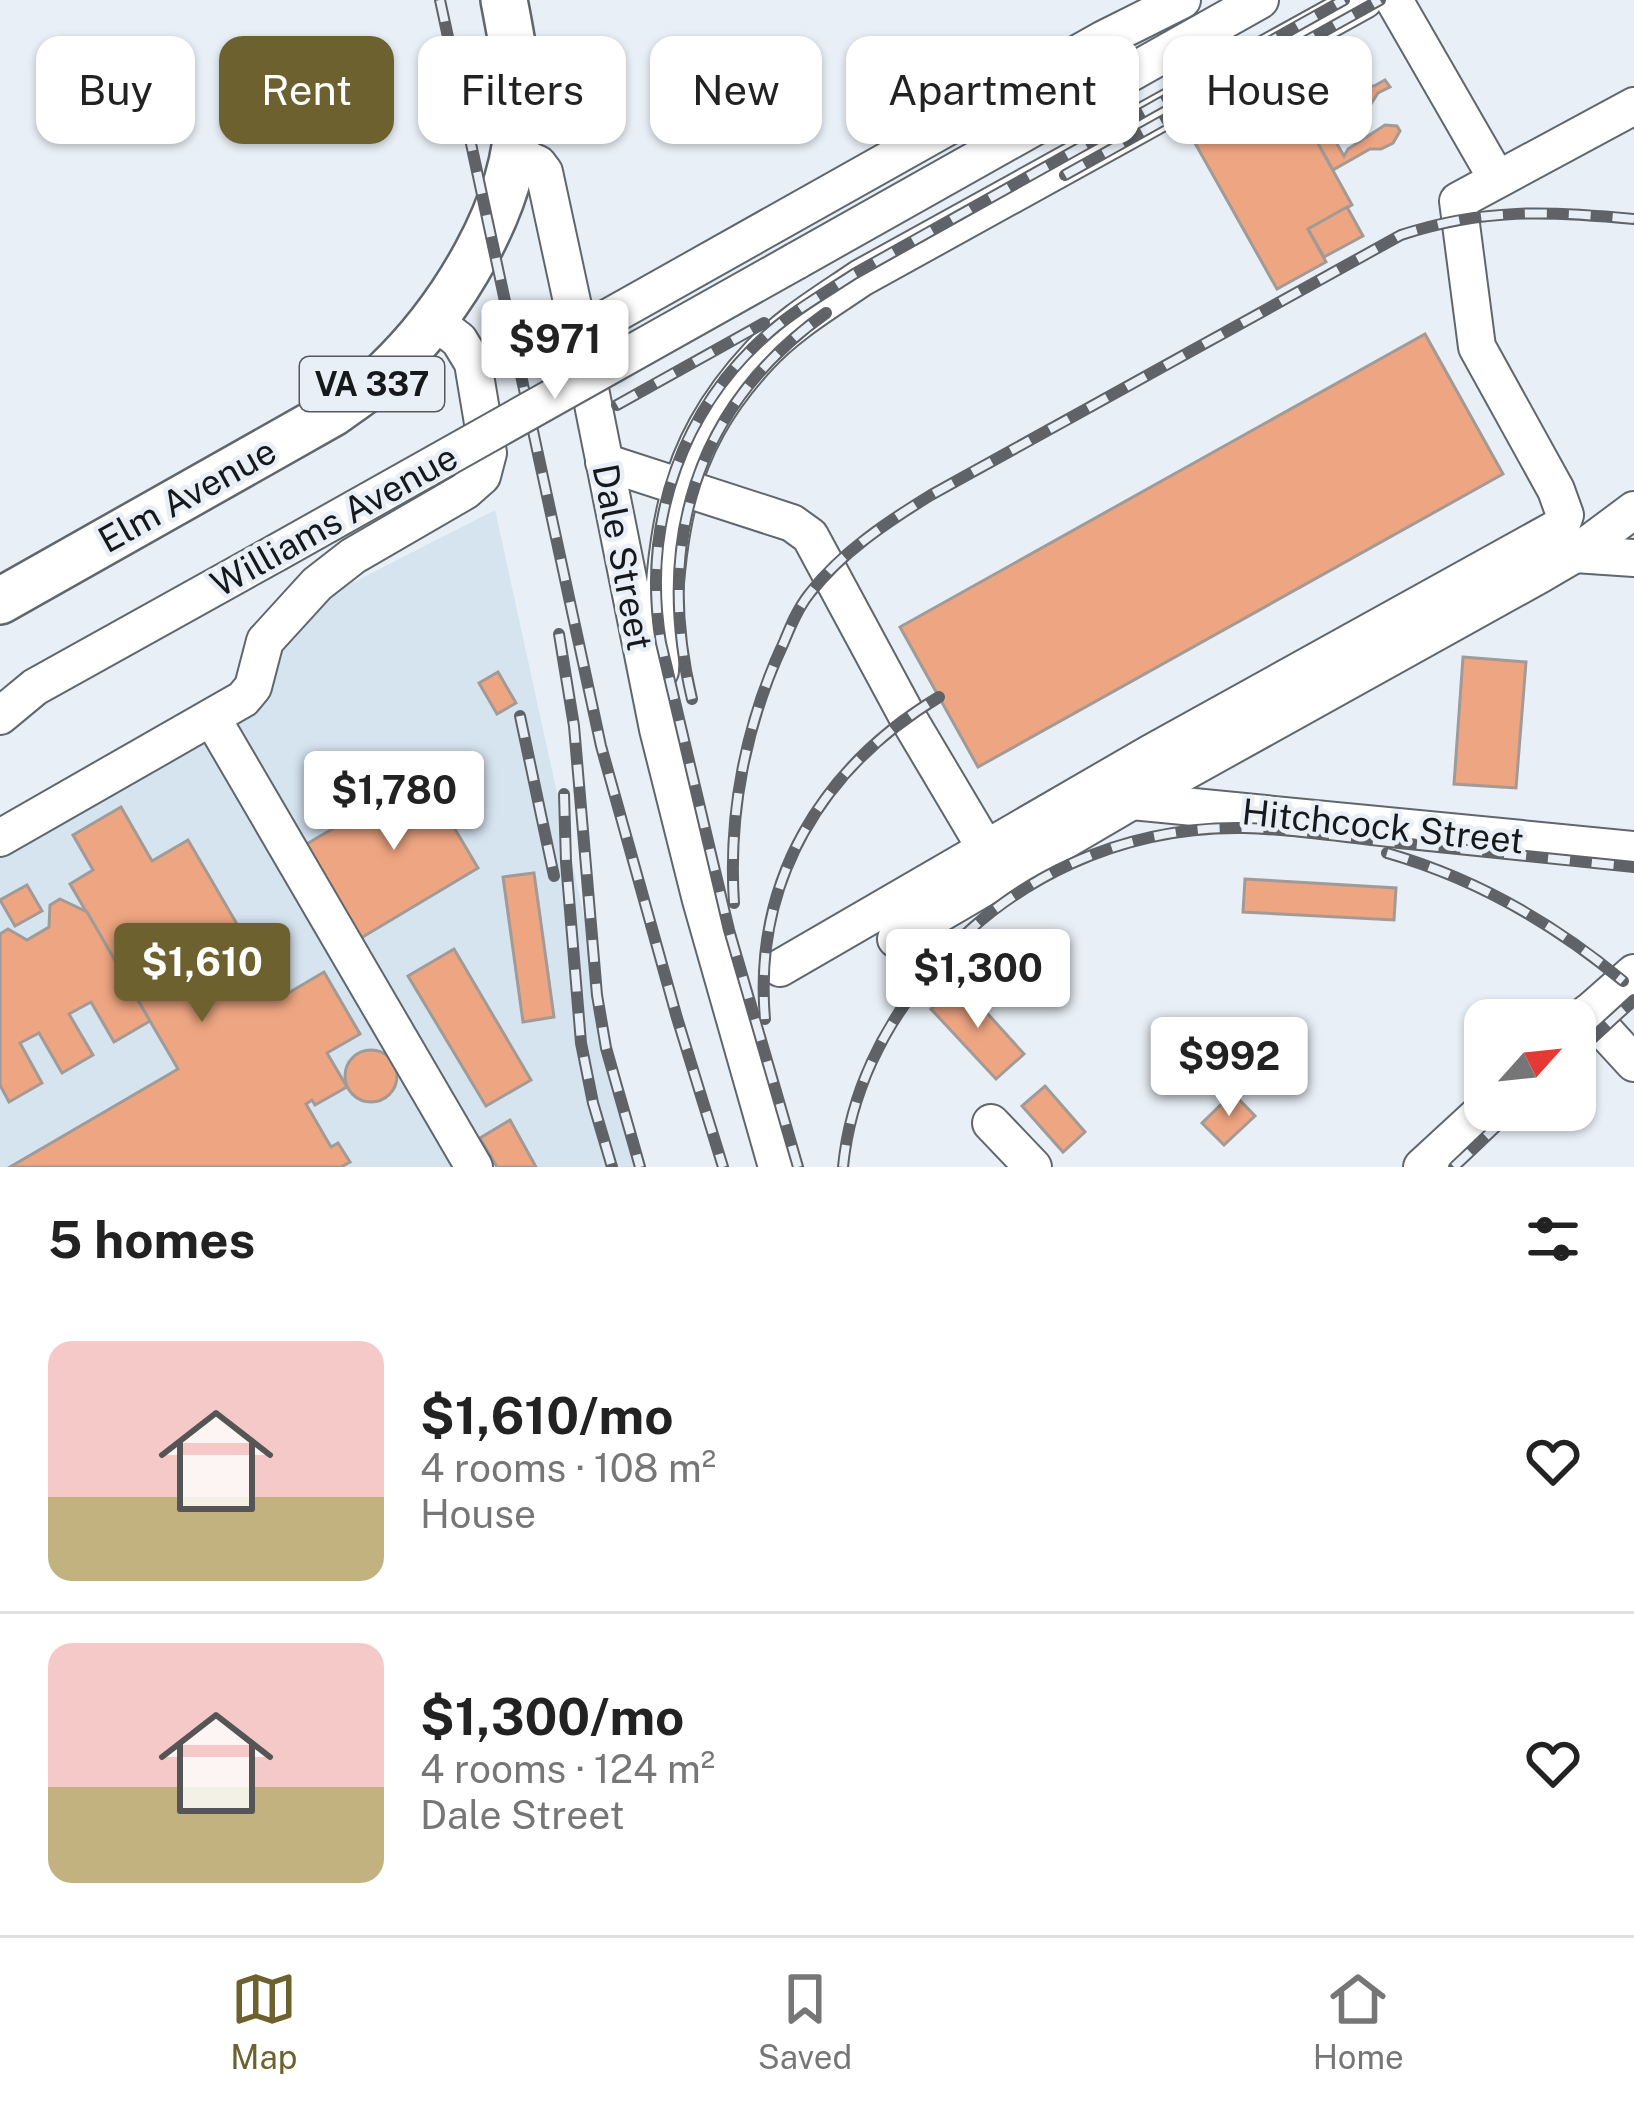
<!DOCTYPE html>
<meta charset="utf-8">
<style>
:root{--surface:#fff;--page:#f6f6f6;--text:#222;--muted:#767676;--line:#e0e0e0;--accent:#6d622f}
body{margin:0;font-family:"Public Sans",sans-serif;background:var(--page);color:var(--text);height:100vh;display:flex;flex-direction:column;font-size:45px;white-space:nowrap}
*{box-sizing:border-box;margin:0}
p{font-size:39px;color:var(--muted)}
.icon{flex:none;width:66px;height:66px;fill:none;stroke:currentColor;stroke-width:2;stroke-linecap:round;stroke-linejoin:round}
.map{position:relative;height:1167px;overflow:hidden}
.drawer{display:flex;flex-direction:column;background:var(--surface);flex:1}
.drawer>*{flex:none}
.top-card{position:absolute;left:36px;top:36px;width:1563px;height:108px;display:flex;gap:24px}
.needle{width:78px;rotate:63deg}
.controls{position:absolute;left:1464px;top:999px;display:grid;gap:24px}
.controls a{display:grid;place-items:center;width:132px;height:132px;border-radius:24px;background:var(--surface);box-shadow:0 3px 9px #0004;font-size:60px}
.price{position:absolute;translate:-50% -102px;padding:0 27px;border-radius:12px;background:#fff;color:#222;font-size:39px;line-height:78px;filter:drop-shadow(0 3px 6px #0008)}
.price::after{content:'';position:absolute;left:50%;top:72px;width:36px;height:27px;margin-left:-18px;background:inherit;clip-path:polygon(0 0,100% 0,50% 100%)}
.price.active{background:var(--accent);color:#fff}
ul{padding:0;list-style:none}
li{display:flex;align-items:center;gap:36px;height:300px;padding:0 48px}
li+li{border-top:3px solid var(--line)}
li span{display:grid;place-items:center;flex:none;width:336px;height:240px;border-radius:24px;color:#555}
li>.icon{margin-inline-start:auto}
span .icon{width:144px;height:144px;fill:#fffc;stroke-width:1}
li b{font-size:51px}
h2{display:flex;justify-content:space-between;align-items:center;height:144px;padding:0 48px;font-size:51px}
.chip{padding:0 42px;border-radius:24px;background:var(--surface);box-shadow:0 3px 9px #0004;font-size:42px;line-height:108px}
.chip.active{background:var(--accent);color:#fff}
.tab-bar{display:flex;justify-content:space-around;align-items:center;height:168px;border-top:3px solid var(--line);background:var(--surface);font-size:33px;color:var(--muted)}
.tab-bar a{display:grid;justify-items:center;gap:6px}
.tab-bar .active{color:var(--accent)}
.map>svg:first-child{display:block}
</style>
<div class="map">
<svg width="1634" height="1167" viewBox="0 0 1634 1167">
<rect width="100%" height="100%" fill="#e8eff6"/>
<!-- built -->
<path fill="#d6e4f0" d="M 495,510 L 639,1167 L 0,1167 L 0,827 L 276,669 L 258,631 Z"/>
<!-- building -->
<g fill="#eea582" stroke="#a29a96" stroke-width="3">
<path d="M 1385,80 L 1390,87 L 1378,93 L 1371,104 L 1357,113 L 1350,109 L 1345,115 L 1326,125 L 1344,156 L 1348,149 L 1385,125 L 1397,126 L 1400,131 L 1393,143 L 1381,149 L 1370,149 L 1333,170 L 1300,112 L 1320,101 L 1326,113 L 1365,86 L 1374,86 Z"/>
<path d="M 1289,91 L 1352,205 L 1308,229 L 1326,262 L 1277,289 L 1195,143 Z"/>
<path d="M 1347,207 L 1363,236 L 1324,257 L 1308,229 Z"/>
<path d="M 1425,334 L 1503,474 L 978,767 L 900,627 Z"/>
<path d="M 1463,657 L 1526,662 L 1516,788 L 1454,784 Z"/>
<path d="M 498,672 L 516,703 L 497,714 L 479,683 Z"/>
<path d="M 444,763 L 460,789 L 439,802 L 478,868 L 361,938 L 305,845 Z"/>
<path d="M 121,807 L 152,861 L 188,840 L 280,998 L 324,972 L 360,1034 L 327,1053 L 347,1087 L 315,1105 L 312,1100 L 306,1104 L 331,1147 L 338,1143 L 350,1162 L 341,1167 L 10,1167 L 178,1069 L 70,884 L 93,870 L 73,835 Z"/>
<path d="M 534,873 L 554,1017 L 523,1022 L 503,877 Z"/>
<path d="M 1245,879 L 1396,888 L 1394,920 L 1243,912 Z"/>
<path d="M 27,885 L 42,911 L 15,926 L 0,900 Z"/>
<path d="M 60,899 L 87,912 L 150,1021 L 114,1042 L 91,1002 L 69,1014 L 93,1055 L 62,1073 L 39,1033 L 20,1043 L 42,1083 L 9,1102 L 0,1085 L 0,934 L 8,929 L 27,940 L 49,927 L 50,905 Z"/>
<path d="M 454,949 L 531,1080 L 486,1106 L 408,976 Z"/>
<path d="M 960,983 L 1024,1054 L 996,1079 L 931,1009 Z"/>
<circle cx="371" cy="1076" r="26"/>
<path d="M 1045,1086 L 1085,1132 L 1063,1152 L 1022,1106 Z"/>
<path d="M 1233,1093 L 1255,1116 L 1224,1145 L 1202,1123 Z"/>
<path d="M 510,1120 L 536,1167 L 497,1167 L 480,1138 Z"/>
</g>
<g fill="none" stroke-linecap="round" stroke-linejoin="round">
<!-- minor casing -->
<g stroke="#5f666c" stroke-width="40">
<g id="minor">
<path d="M 1394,0 L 1497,179"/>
<path d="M 514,154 L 538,164 L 544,172 L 579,334"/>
<path d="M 796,261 L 1260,0"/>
<path d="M 604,462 L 792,523 L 810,536 L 907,716 L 986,849"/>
<path d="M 1575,554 L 1634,558"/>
<path d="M 660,671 C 666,544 667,455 759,356 C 787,325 826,302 861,278 L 1364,0"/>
<path d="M 0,716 L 35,687 L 276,553"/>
<path d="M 212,718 L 474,1167"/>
<path d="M 1132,801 L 1634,850"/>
<path d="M 0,838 L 243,699 L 253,687 L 265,641 L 317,584 L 353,556 L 465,491 L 482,476 L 488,453 L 473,363 L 459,340 L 433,320"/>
<path d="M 896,939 L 1132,801 L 1539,575 L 1575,554 L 1634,510"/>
<path d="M 780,968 L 1151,753 L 1561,526 L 1565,515 L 1556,490 L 1477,347 L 1458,201 L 1634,106"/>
<path d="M 1588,1013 L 1634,1063"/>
<path d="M 1575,1025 L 1634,973"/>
<path d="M 991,1123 L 1033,1167"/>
<path d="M 777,1167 L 701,900 L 658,729 L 579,334 L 1104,39 L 1182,0"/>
<path d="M 1422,1167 L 1485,1109"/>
</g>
</g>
<!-- major casing -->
<g stroke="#5f666c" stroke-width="50">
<path id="major" d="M 0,601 L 333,413 C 350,400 370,388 385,374 C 451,311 519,203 518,109 C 518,72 511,36 504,0"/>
</g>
<!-- minor -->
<use href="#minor" stroke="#fff" stroke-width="36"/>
<!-- major -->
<use href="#major" stroke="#fff" stroke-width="45"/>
<!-- rail casing -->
<g stroke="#5f6367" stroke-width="12">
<g id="rail">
<path d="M 440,0 L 601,746 L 677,1018 L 723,1167"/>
<path d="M 1065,175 L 1380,0"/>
<path d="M 617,405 L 764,323"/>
<path d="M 559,634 L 574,726 L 597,995 L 606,1048 L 640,1167"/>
<path d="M 692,699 C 655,544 694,407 826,313"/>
<path d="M 520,716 L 554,876"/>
<path d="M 564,794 L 566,862 L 581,1043 L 593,1103 L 612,1167"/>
<path d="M 1387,853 C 1475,878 1553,923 1623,981"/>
<path d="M 734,903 C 728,813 746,723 784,642 C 791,625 798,608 810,593 C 842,552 887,522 931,495 L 1401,235 C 1484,208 1548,211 1634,219"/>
<path d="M 765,1019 C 753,881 822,767 939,697"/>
<path d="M 1575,1054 L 1634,1000"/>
<path d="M 798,1167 L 729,930 L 661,643 C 641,523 682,404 777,326 C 800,307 828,291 854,274 L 1344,0"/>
<path d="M 843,1167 C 850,1094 883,1026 931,970 C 1009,878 1122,826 1244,828 C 1292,829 1341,837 1389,842 C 1471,850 1552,859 1634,867"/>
<path d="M 1454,1167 L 1514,1110"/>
</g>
</g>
<!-- rail -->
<use href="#rail" stroke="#e8eff6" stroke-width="8" stroke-dasharray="22" stroke-linecap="butt"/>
<!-- minor-bridge casing -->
<g stroke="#5f666c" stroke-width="40" stroke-linecap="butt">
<path id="minor-bridge" d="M 276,553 L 796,261"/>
</g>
<!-- minor-bridge -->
<use href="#minor-bridge" stroke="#fff" stroke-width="36"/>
</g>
<g text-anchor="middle" stroke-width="9" stroke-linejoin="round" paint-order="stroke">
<!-- shield labels -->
<rect fill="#e8eff6" stroke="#55595d" stroke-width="3" x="300" y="357" width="144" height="54" rx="9"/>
<g font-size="33" font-weight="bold" fill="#16191b">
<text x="372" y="396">VA 337</text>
</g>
<!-- street labels -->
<g font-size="36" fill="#16191b" stroke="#e8eff6">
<text transform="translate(187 495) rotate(-29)" y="13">Elm Avenue</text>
<text transform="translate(334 520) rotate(-29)" y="13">Williams Avenue</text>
<text transform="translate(623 557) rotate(79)" y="13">Dale Street</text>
<text transform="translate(1383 826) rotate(6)" y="13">Hitchcock Street</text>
</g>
</g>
</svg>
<div class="controls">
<a><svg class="needle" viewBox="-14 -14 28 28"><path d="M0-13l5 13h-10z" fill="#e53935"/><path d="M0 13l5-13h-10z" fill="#767676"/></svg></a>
</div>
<b class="price" style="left:555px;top:402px">$971</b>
<b class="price" style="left:394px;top:853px">$1,780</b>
<b class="price active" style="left:202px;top:1025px">$1,610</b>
<b class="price" style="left:978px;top:1031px">$1,300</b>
<b class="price" style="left:1229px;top:1119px">$992</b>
<div class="top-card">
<a class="chip">Buy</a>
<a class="chip active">Rent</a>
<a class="chip">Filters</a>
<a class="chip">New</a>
<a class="chip">Apartment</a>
<a class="chip">House</a>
</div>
</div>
<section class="drawer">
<h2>5 homes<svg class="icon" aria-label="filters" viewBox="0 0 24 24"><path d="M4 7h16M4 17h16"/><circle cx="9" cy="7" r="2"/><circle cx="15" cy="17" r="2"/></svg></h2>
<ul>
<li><span style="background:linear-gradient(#f6c9c9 65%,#c2b280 0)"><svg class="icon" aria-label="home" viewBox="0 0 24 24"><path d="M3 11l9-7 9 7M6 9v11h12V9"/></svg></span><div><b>$1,610/mo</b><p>4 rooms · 108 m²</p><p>House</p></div><svg class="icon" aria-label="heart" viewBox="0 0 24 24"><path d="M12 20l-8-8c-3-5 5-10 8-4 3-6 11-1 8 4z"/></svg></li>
<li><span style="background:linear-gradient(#f6c9c9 60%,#c2b280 0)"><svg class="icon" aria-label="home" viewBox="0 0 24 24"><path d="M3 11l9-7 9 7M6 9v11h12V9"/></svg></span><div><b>$1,300/mo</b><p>4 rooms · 124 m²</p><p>Dale Street</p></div><svg class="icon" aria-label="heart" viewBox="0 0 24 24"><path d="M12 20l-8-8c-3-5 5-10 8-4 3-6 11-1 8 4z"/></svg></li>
</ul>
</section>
<nav class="tab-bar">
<a class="active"><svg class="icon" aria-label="map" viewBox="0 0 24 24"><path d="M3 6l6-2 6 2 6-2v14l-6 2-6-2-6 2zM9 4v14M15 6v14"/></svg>Map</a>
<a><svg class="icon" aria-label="saved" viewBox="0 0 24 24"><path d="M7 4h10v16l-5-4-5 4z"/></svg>Saved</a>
<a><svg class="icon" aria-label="home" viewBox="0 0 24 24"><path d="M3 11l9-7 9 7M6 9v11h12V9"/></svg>Home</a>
</nav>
